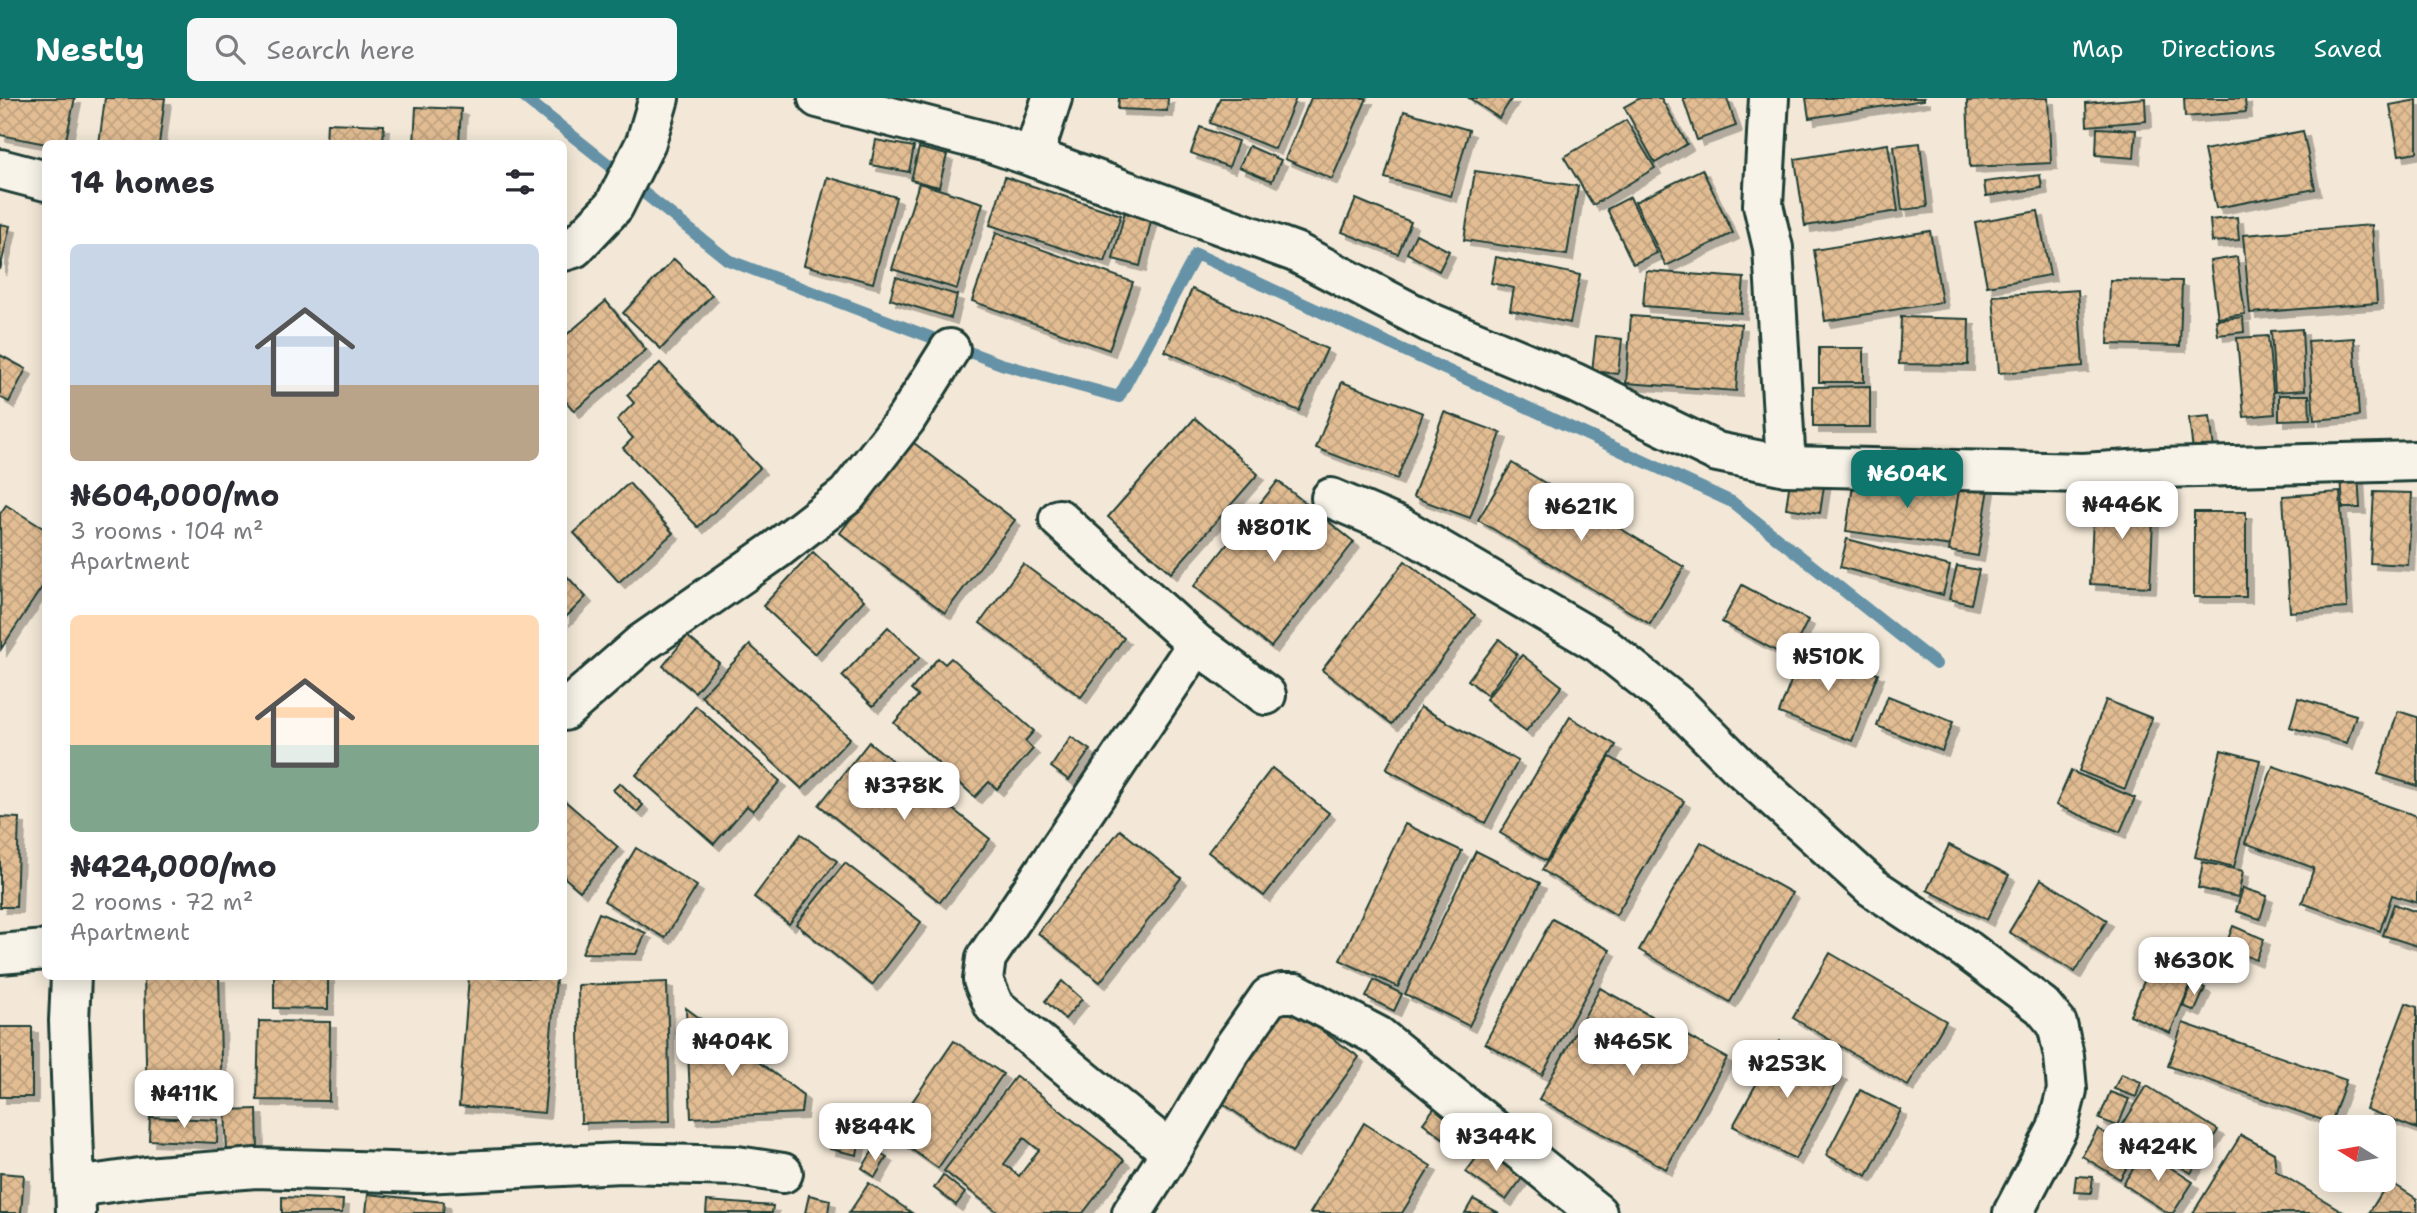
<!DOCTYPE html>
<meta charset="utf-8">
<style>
:root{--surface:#fff;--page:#f7f7f7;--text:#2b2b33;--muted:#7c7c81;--accent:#0f766e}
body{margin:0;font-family:"Shantell Sans",sans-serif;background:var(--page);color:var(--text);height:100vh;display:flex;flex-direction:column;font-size:26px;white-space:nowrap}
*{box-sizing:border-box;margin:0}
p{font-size:23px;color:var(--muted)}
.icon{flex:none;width:38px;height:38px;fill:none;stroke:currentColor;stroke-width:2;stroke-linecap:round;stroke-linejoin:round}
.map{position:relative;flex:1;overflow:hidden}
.panel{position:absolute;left:42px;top:42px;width:525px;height:840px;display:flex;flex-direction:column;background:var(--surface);border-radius:10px;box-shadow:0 4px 18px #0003}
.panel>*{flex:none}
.needle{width:46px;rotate:281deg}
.controls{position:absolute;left:2319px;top:1017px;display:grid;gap:14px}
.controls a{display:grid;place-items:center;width:77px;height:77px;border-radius:10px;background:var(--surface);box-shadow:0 4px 18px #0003;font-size:35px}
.price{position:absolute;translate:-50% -60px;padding:0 16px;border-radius:14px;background:#fff;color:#222;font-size:23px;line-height:46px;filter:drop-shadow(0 2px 4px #0008)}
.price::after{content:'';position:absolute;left:50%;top:42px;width:21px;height:16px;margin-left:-10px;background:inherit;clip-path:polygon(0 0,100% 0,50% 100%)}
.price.on{background:var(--accent);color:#fff}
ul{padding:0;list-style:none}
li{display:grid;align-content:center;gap:14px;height:371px;padding:0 28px}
li span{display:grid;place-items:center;height:217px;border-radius:10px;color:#555}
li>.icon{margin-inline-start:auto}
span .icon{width:126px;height:126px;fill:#fffc;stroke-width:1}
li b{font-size:30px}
h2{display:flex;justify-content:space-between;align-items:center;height:84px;padding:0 28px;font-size:30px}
header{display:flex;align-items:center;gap:42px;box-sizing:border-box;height:98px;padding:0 35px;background:var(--accent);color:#fff}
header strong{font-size:33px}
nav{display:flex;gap:38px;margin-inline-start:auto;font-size:24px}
.search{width:490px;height:63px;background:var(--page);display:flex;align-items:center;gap:18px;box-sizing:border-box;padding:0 24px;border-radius:10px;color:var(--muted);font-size:26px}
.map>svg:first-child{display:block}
</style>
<header>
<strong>Nestly</strong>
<div class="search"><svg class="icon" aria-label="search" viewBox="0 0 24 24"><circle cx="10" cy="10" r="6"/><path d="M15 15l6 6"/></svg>Search here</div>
<nav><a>Map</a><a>Directions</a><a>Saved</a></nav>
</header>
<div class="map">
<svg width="2417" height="1115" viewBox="0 0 2417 1115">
<defs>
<pattern id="building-cross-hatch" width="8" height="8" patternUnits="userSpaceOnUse" patternTransform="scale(1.75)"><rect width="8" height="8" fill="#e2bd93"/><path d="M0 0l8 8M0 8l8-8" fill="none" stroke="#c1a37f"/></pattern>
<filter id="shadow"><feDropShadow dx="6" dy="6" stdDeviation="0" flood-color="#0004"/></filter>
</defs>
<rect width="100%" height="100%" fill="#f3e8d7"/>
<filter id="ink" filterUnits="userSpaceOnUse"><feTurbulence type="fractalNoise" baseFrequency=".0143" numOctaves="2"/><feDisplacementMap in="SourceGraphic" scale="14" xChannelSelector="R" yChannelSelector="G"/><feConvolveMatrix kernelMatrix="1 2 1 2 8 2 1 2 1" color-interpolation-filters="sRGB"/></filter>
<g filter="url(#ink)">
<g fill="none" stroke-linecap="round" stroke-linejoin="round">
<!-- stream -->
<path stroke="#6592a7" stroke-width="12" d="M 525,0 L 728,162 L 1001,266 L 1119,299 L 1196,156 L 1732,404 L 1936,566"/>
</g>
<!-- building -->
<g fill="url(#building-cross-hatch)" stroke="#1f3d34" stroke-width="2" fill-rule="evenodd" filter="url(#shadow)">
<path d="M 0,0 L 75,0 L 65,46 L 46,46 L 0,37 Z"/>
<path d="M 105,0 L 165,0 L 159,46 L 99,46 Z"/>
<path d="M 1119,0 L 1168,0 L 1167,13 L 1118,11 Z"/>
<path d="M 1220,0 L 1296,0 L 1275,51 L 1210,25 Z"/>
<path d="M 1311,0 L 1367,0 L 1332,81 L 1285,61 Z"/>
<path d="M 1469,0 L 1512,0 L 1499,20 Z"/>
<path d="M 1640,0 L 1661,0 L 1687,46 L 1655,65 L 1624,9 Z"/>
<path d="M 1683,0 L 1727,0 L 1736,28 L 1697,42 Z"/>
<path d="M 1806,0 L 1924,0 L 1924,2 L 1809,20 Z"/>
<path d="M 2022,0 L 2048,0 L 2051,65 L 1970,69 L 1967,3 Z"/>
<path d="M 2145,0 L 2146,23 L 2087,28 L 2086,5 Z"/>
<path d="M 2184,0 L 2245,0 L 2246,14 L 2185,19 Z"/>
<path d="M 2417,2 L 2417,54 L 2399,57 L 2390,7 Z"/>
<path d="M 416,9 L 461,11 L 459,46 L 414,46 Z"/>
<path d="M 1404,13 L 1469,32 L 1451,98 L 1385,80 Z"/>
<path d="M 1626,22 L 1655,70 L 1593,107 L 1564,59 Z"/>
<path d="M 327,25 L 384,27 L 383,46 L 326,46 Z"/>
<path d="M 1200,29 L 1238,43 L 1229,69 L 1191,55 Z"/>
<path d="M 2097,30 L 2136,32 L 2134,60 L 2096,57 Z"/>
<path d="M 2303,33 L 2315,91 L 2216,110 L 2204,52 Z"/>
<path d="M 876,42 L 914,49 L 909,74 L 871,67 Z"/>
<path d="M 1920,45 L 1927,109 L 1902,112 L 1894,48 Z"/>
<path d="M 1888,46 L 1898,113 L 1805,128 L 1795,61 Z"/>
<path d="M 1249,48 L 1281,62 L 1272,83 L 1239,69 Z"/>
<path d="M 919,50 L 947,57 L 939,89 L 911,82 Z"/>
<path d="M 1702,71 L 1733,135 L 1666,168 L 1635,104 Z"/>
<path d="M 1475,73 L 1578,88 L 1567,157 L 1464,142 Z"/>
<path d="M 2040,77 L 2042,90 L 1986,98 L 1984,84 Z"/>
<path d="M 827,79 L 896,99 L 873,185 L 804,167 Z"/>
<path d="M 1005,79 L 1121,117 L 1105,164 L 990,127 Z"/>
<path d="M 919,85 L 983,105 L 957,191 L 892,171 Z"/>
<path d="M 1630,99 L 1657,155 L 1633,166 L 1607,111 Z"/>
<path d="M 1356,101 L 1411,124 L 1398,156 L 1342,134 Z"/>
<path d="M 1125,113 L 1152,119 L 1140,168 L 1113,161 Z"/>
<path d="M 2038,113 L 2050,177 L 1987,188 L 1975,124 Z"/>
<path d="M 2237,119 L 2239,142 L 2212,144 L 2210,122 Z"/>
<path d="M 0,126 L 10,128 L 0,172 Z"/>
<path d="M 2372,127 L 2377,205 L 2250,215 L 2243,137 Z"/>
<path d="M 1930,133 L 1942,204 L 1825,223 L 1814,152 Z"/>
<path d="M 996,135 L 1133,184 L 1109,252 L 972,203 Z"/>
<path d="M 1416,136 L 1449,153 L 1439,173 L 1407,155 Z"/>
<path d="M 1496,159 L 1580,177 L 1570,225 L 1510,212 L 1514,190 L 1491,185 Z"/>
<path d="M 2237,159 L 2245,216 L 2218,220 L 2210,163 Z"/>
<path d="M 674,161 L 712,197 L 661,251 L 623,215 Z"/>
<path d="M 1646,173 L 1744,180 L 1741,215 L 1643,208 Z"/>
<path d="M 896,179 L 957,197 L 951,220 L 890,201 Z"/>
<path d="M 2110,182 L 2182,183 L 2180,248 L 2108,246 Z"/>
<path d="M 1192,191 L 1327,251 L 1299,313 L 1165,253 Z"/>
<path d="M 2078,192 L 2083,268 L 1999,275 L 1993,198 Z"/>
<path d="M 606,203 L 646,252 L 574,313 L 564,301 L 564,239 Z"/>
<path d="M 1631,218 L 1741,226 L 1736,293 L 1626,285 Z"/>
<path d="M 1901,219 L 1969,221 L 1968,267 L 1899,266 Z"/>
<path d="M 2243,219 L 2244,234 L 2218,237 L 2216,222 Z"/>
<path d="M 2302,231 L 2305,292 L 2275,294 L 2271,233 Z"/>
<path d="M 1596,238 L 1622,241 L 1618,276 L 1592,273 Z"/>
<path d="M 2268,238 L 2275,316 L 2244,319 L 2237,240 Z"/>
<path d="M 2354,240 L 2359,318 L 2314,322 L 2308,243 Z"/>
<rect x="1819" y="250" width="45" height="34"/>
<path d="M 0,257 L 26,271 L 9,304 L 0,299 Z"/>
<path d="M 660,265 L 760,370 L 698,429 L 623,350 L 633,340 L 617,322 L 634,305 L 627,297 Z"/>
<path d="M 1342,284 L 1423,315 L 1397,381 L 1316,350 Z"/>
<path d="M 1870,288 L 1870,329 L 1813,329 L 1813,289 Z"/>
<path d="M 2279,297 L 2309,297 L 2310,321 L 2279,322 Z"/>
<path d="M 1444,314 L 1501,335 L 1470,420 L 1413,399 Z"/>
<path d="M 2210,318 L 2214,351 L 2193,353 L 2189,320 Z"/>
<path d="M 1195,320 L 1258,376 L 1171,475 L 1108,419 Z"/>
<path d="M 910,342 L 1015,422 L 945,515 L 840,435 Z"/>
<path d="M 1512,365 L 1684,469 L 1650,526 L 1478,422 Z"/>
<path d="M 1855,375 L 1967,392 L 1959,449 L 1846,433 Z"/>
<path d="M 1791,376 L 1825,381 L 1820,415 L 1786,410 Z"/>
<path d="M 2358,376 L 2360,410 L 2343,410 L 2341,377 Z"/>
<path d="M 1278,383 L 1354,444 L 1271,549 L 1194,488 Z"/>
<path d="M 629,385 L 673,435 L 619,484 L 574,435 Z"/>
<path d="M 1960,386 L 1989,390 L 1978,458 L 1949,453 Z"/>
<path d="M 2340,394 L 2347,510 L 2290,514 L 2283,398 Z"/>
<path d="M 2374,394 L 2412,395 L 2408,467 L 2370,465 Z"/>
<path d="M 2094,397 L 2154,400 L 2150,489 L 2090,486 Z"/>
<path d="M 6,407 L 46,432 L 46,483 L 1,551 L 0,416 Z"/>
<rect x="2194" y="414" width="52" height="85"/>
<path d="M 1847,441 L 1950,468 L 1943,497 L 1840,469 Z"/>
<path d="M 813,454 L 864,502 L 815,556 L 763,508 Z"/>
<path d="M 1405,463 L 1475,517 L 1392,626 L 1322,572 Z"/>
<path d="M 1023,466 L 1124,540 L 1081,599 L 980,525 Z"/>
<path d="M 1957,468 L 1979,472 L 1971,506 L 1949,501 Z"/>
<path d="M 564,475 L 586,499 L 564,521 Z"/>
<path d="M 1742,487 L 1808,522 L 1789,560 L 1722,524 Z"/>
<path d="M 888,529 L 920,559 L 873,608 L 842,578 Z"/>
<path d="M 687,538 L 719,565 L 695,594 L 663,568 Z"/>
<path d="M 1499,541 L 1517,556 L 1487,597 L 1468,582 Z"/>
<path d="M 1805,546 L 1878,575 L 1852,643 L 1779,615 Z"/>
<path d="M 750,547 L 850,640 L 802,691 L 701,598 Z"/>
<path d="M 1522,557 L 1562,588 L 1526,633 L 1486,601 Z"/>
<path d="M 938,560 L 945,566 L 951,560 L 1034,633 L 1025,643 L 1033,651 L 997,691 L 989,684 L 975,699 L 894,625 L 918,598 L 911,592 Z"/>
<path d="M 1888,598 L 1953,624 L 1942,653 L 1877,628 Z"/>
<path d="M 2298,600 L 2356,617 L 2347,645 L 2290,629 Z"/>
<path d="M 2106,602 L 2152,620 L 2125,691 L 2079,673 Z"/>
<path d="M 696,608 L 780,683 L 753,713 L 747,708 L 714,746 L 636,677 Z"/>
<path d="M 1420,609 L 1518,663 L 1485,725 L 1386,671 Z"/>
<path d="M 2398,613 L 2417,619 L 2417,688 L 2378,676 Z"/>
<path d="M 1570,619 L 1616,647 L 1546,763 L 1500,735 Z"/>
<path d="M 1071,639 L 1090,652 L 1069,682 L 1051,669 Z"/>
<path d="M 869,644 L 990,741 L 940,804 L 819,707 Z"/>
<path d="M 2221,652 L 2260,662 L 2234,769 L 2195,759 Z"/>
<path d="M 1610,659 L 1684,703 L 1616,817 L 1542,772 Z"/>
<path d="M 2273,668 L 2417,718 L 2417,805 L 2392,797 L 2380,833 L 2302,805 L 2314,770 L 2245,745 Z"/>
<path d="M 1272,670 L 1329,715 L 1264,798 L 1208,754 Z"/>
<path d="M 2071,673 L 2135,700 L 2120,734 L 2056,707 Z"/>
<path d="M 620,685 L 643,707 L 637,714 L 613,692 Z"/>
<path d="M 564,702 L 618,749 L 580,793 L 564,779 Z"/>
<path d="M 0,719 L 19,720 L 16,809 L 0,809 Z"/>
<path d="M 1405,726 L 1462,753 L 1398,889 L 1340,862 Z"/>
<path d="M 1120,732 L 1181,780 L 1100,884 L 1038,835 Z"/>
<path d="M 801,736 L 837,763 L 789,826 L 754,799 Z"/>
<path d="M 1701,744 L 1792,795 L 1730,904 L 1639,852 Z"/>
<path d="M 1949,747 L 2009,777 L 1987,822 L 1927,792 Z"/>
<path d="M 636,750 L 697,788 L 665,840 L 604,803 Z"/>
<path d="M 1476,753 L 1540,785 L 1469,928 L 1405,896 Z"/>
<path d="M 2203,764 L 2243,773 L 2238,799 L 2198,790 Z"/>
<path d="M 845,765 L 921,824 L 872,887 L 796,826 Z"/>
<path d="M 2041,781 L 2107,822 L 2075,874 L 2009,834 Z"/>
<path d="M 2243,790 L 2267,798 L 2260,821 L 2236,813 Z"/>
<path d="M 2394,806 L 2417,814 L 2417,848 L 2383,837 Z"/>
<path d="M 599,815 L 646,835 L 636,856 L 582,855 Z"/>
<path d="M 1552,821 L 1610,852 L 1542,977 L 1485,945 Z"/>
<path d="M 2233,828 L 2264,841 L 2256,862 L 2225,849 Z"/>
<path d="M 2161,842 L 2202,860 L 2170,935 L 2130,917 Z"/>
<path d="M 1830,855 L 1946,923 L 1908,988 L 1793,920 Z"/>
<path d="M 144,878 L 219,878 L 222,1002 L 147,1005 Z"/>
<path d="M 274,878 L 328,878 L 328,911 L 274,910 Z"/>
<path d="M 469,878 L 556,881 L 544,1015 L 459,1008 Z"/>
<path d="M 1374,882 L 1402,896 L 1394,913 L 1366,899 Z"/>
<path d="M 1062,883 L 1082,901 L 1065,921 L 1045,903 Z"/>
<path d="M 667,884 L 670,1023 L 581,1025 L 578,887 Z"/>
<path d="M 2193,884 L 2205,890 L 2195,913 L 2183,908 Z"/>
<path d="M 1600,890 L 1727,960 L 1666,1071 L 1539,1001 Z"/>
<path d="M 2406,905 L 2417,909 L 2417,1031 L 2366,1011 Z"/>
<path d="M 1287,908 L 1359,959 L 1292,1054 L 1221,1004 Z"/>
<path d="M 686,910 L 803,997 L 801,1015 L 691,1020 Z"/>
<path d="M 259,923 L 330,924 L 329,1003 L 257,1002 Z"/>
<path d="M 2183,925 L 2346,982 L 2331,1025 L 2168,968 Z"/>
<rect x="0" y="929" width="32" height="70"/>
<path d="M 954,943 L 1003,976 L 938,1070 L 890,1036 Z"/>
<path d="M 1780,943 L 1841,977 L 1795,1061 L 1733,1028 Z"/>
<path d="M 2121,976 L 2141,984 L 2136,999 L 2114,991 Z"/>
<path d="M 1016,978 L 1124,1062 L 1083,1115 L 999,1115 L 944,1073 ZM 1024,1040 L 1039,1052 L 1019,1078 L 1004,1066 Z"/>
<path d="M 2147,988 L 2218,1032 L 2191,1075 L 2120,1031 Z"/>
<path d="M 1860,992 L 1901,1012 L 1867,1078 L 1826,1057 Z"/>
<path d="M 2110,994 L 2129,1001 L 2118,1028 L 2099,1021 Z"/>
<path d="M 1435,1009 L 1459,1027 L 1447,1043 L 1423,1025 Z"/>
<path d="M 257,1011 L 258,1052 L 227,1053 L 225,1012 Z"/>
<path d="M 150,1019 L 218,1022 L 217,1045 L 149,1042 Z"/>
<path d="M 1364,1025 L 1431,1068 L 1402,1115 L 1310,1115 Z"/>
<path d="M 834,1029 L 861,1034 L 857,1057 L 830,1051 Z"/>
<path d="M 2098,1031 L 2136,1054 L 2120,1081 L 2082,1058 Z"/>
<path d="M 2241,1037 L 2274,1055 L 2276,1073 L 2345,1115 L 2193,1115 Z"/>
<path d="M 1486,1047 L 1525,1076 L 1506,1102 L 1466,1074 Z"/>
<path d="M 874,1051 L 887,1059 L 875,1079 L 862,1070 Z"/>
<path d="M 2145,1053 L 2193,1084 L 2173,1115 L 2168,1115 L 2123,1086 Z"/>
<path d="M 0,1075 L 24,1077 L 21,1115 L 0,1115 Z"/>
<path d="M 943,1077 L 965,1095 L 956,1107 L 934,1090 Z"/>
<path d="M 2076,1078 L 2093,1079 L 2091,1095 L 2074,1094 Z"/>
<path d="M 2389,1083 L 2417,1101 L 2417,1115 L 2369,1115 Z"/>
<path d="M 869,1085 L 912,1115 L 849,1115 Z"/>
<path d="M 368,1096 L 444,1104 L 443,1115 L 366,1115 Z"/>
<path d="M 809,1097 L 830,1102 L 828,1115 L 805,1115 Z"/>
<path d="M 282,1099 L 343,1102 L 342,1115 L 282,1115 Z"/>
<path d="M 1473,1101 L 1499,1115 L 1465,1115 Z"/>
<path d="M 707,1103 L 773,1108 L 772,1115 L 706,1115 Z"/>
</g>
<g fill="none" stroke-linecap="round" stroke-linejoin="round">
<!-- street casing -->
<g stroke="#1f3d34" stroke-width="44">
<g id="street">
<path d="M 818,0 L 988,44 L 1033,59 L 1295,154 L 1429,224 L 1575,285 L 1717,354 L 1786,368 L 2083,375 L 2161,370 L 2417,363"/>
<path d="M 1769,0 L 1763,107 L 1773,150 L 1786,368"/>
<path d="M 1033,59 L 1052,0"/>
<path d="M 0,71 L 46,83"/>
<path d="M 564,153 L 574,150 L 614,108 L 646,44 L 659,0"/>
<path d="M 1331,400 L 1402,430 L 1599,545 L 1681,610 L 1740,669 L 1872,789 L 1967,852 L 2042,908 L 2057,926 L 2064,958 L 2067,992 L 2057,1031 L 2013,1115"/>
<path d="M 1059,421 L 1197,546 L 1266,597"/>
<path d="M 564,613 L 641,546 L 776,452 L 847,397 L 906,321 L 950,251"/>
<path d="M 0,856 L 46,852"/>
<path d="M 71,878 L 69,923 L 76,1114"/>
<path d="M 1171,1054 L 994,908 L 983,882 L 986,860 L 1197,546"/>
<path d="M 77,1089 L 146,1079 L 256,1070 L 423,1075 L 621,1065 L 737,1068 L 783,1075"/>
<path d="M 1132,1115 L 1171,1054 L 1231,953 L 1269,899 L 1282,895 L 1296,895 L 1378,938 L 1597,1115"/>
</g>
</g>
<!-- street -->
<use href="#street" stroke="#f7f3e8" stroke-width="38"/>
</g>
</g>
</svg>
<div class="controls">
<a><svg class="needle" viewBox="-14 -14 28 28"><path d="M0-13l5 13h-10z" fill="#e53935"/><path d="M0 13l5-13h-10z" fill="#7c7c81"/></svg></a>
</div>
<b class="price on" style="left:1907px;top:412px">₦604K</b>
<b class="price" style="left:2122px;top:443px">₦446K</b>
<b class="price" style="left:1581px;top:445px">₦621K</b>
<b class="price" style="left:1274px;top:466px">₦801K</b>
<b class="price" style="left:1828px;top:595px">₦510K</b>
<b class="price" style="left:904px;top:724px">₦378K</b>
<b class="price" style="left:2194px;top:899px">₦630K</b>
<b class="price" style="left:732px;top:980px">₦404K</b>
<b class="price" style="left:1633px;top:980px">₦465K</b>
<b class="price" style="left:1787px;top:1002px">₦253K</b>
<b class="price" style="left:184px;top:1032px">₦411K</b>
<b class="price" style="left:875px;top:1065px">₦844K</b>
<b class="price" style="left:1496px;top:1075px">₦344K</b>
<b class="price" style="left:2158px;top:1085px">₦424K</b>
<section class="panel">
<h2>14 homes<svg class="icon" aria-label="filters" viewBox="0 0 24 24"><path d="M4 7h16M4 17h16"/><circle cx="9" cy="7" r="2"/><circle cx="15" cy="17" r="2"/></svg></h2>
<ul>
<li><span style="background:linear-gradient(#c9d6e8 65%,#b9a48a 0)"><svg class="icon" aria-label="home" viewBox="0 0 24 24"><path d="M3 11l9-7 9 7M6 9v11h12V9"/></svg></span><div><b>₦604,000/mo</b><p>3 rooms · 104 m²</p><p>Apartment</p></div></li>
<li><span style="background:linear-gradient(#ffd9b3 60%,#7fa58c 0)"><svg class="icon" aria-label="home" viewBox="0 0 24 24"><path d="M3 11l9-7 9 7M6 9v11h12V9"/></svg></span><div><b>₦424,000/mo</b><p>2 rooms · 72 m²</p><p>Apartment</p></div></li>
</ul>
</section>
</div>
